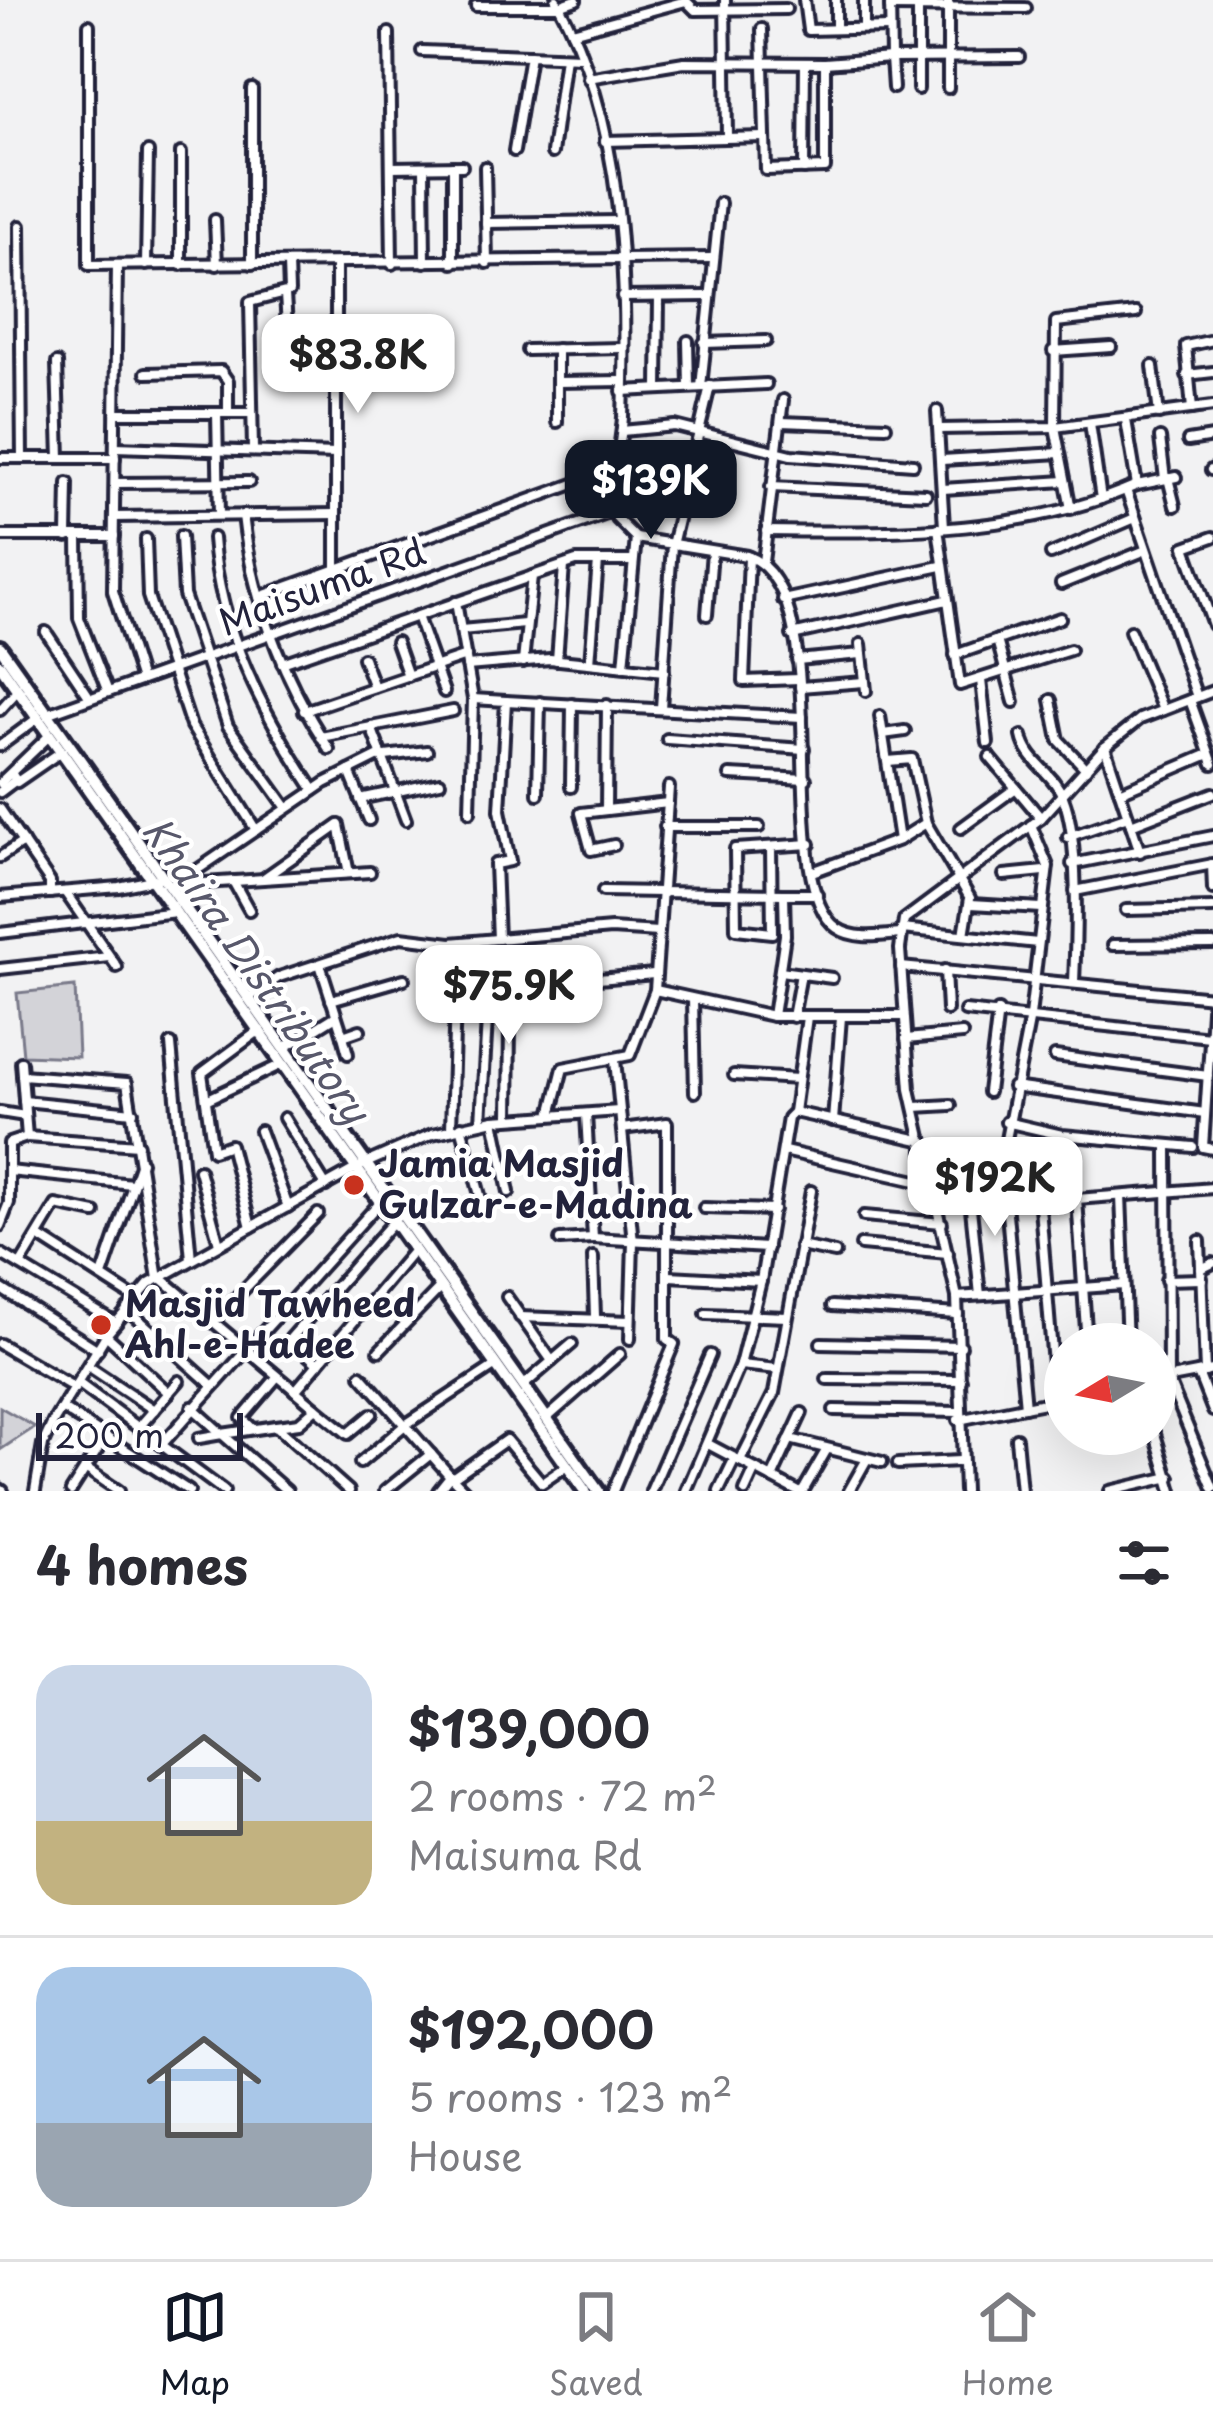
<!DOCTYPE html>
<meta charset="utf-8">
<style>
:root{--surface:#fff;--page:#f2f2f3;--text:#2b2b33;--muted:#7c7c81;--line:#e1e1e2;--accent:#111827}
body{margin:0;font-family:"Playpen Sans",sans-serif;background:var(--page);color:var(--text);height:100vh;display:flex;flex-direction:column;font-size:45px;white-space:nowrap}
*{box-sizing:border-box;margin:0}
p{font-size:39px;color:var(--muted)}
.icon{flex:none;width:66px;height:66px;fill:none;stroke:currentColor;stroke-width:2;stroke-linecap:round;stroke-linejoin:round}
.map{position:relative;height:1491px;overflow:hidden}
.side{display:flex;flex-direction:column;background:var(--surface);flex:1}
.side>*{flex:none}
.needle{width:78px;rotate:260deg}
.fabs{position:absolute;left:1044px;top:1323px;display:grid;gap:24px}
.fabs a{display:grid;place-items:center;width:132px;height:132px;border-radius:50%;background:var(--surface);box-shadow:0 12px 48px #0002;font-size:60px}
.scale{position:absolute;left:36px;bottom:30px;width:207px;box-sizing:border-box;padding-left:12px;border:6px solid #22223b;border-top:0;font-size:33px;line-height:42px;white-space:nowrap;color:#22223b;-webkit-text-stroke:9px #fff;paint-order:stroke}
.price{position:absolute;translate:-50% -102px;padding:0 27px;border-radius:24px;background:#fff;color:#222;font-size:39px;line-height:78px;filter:drop-shadow(0 3px 6px #0008)}
.price::after{content:'';position:absolute;left:50%;top:72px;width:36px;height:27px;margin-left:-18px;background:inherit;clip-path:polygon(0 0,100% 0,50% 100%)}
.price.selected{background:var(--accent);color:#fff}
ul{padding:0;list-style:none}
li{display:flex;align-items:center;gap:36px;height:300px;padding:0 36px}
li+li{border-top:3px solid var(--line)}
li span{display:grid;place-items:center;flex:none;width:336px;height:240px;border-radius:36px;color:#555}
li>.icon{margin-inline-start:auto}
span .icon{width:144px;height:144px;fill:#fffc;stroke-width:1}
li b{font-size:51px}
h2{display:flex;justify-content:space-between;align-items:center;height:144px;padding:0 36px;font-size:51px}
.dock{display:flex;justify-content:space-around;align-items:center;height:168px;border-top:3px solid var(--line);background:var(--surface);font-size:33px;color:var(--muted)}
.dock a{display:grid;justify-items:center;gap:6px}
.dock .selected{color:var(--accent)}
.map>svg:first-child{display:block}
</style>
<div class="map">
<svg width="1213" height="1491" viewBox="0 0 1213 1491">
<rect width="100%" height="100%" fill="#f2f2f3"/>
<filter id="ink" filterUnits="userSpaceOnUse"><feTurbulence type="fractalNoise" baseFrequency=".00833" numOctaves="2"/><feDisplacementMap in="SourceGraphic" scale="24" xChannelSelector="R" yChannelSelector="G"/><feConvolveMatrix kernelMatrix="1 2 1 2 8 2 1 2 1" color-interpolation-filters="sRGB"/></filter>
<g filter="url(#ink)">
<!-- green -->
<g fill="#d3d3d8" stroke="#7a7a8a" stroke-width="3">
<path d="M 75,987 L 78,1057 L 23,1055 L 17,993 Z"/>
<path d="M 0,1407 L 35,1427 L 0,1450 Z"/>
</g>
<g fill="none" stroke-linecap="round" stroke-linejoin="round">
<!-- minor casing -->
<g stroke="#22223b" stroke-width="16">
<g id="minor">
<path d="M 556,0 C 625,123 628,280 623,417 C 621,449 609,488 617,519 L 636,538 L 747,556 C 842,590 770,881 837,928 C 854,940 880,936 900,934"/>
<path d="M 725,0 L 727,136"/>
<path d="M 804,0 L 808,30 L 890,28"/>
<path d="M 890,0 L 891,58 L 1019,57"/>
<path d="M 476,6 L 559,6 L 576,0"/>
<path d="M 890,7 L 1026,8"/>
<path d="M 89,25 L 89,265 L 712,258"/>
<path d="M 864,28 L 864,0"/>
<path d="M 762,29 L 766,170 L 825,168 L 825,63 L 891,58 L 893,88"/>
<path d="M 836,29 L 836,0"/>
<path d="M 572,32 L 686,1 L 695,10 L 786,9"/>
<path d="M 389,33 L 392,264"/>
<path d="M 422,51 L 581,57"/>
<path d="M 588,78 L 684,62 L 825,63"/>
<path d="M 948,88 L 948,0"/>
<path d="M 252,89 L 252,264"/>
<path d="M 918,89 L 918,0"/>
<path d="M 605,141 L 765,137"/>
<path d="M 514,151 L 530,55"/>
<path d="M 181,153 L 181,265"/>
<path d="M 552,153 L 565,57"/>
<path d="M 391,167 L 462,166"/>
<path d="M 424,167 L 425,262"/>
<path d="M 485,167 L 487,263"/>
<path d="M 804,169 L 805,63"/>
<path d="M 215,220 L 217,265"/>
<path d="M 486,223 L 619,221"/>
<path d="M 20,226 L 22,458"/>
<path d="M 453,263 L 453,166"/>
<path d="M 336,264 L 336,569"/>
<path d="M 117,265 L 113,591 L 141,680"/>
<path d="M 146,265 L 148,152"/>
<path d="M 285,295 L 289,356"/>
<path d="M 622,297 L 707,296"/>
<path d="M 688,341 L 689,387"/>
<path d="M 704,343 L 766,341"/>
<path d="M 527,350 L 622,348"/>
<path d="M 1053,351 L 1111,347"/>
<path d="M 57,363 L 60,458"/>
<path d="M 1153,366 L 1159,414"/>
<path d="M 146,373 L 221,371 L 228,381 L 228,413"/>
<path d="M 1187,375 L 1213,372"/>
<path d="M 558,382 L 622,381"/>
<path d="M 701,387 L 720,203"/>
<path d="M 658,389 L 659,297"/>
<path d="M 622,391 L 766,384"/>
<path d="M 1192,409 L 1186,346 L 1213,340"/>
<path d="M 937,411 L 944,527"/>
<path d="M 116,413 L 251,413"/>
<path d="M 217,413 L 219,515"/>
<path d="M 557,422 L 557,349"/>
<path d="M 781,422 L 886,426"/>
<path d="M 1090,423 L 1101,499"/>
<path d="M 939,429 L 1055,427 L 1056,322 L 1136,313"/>
<path d="M 622,431 L 675,426 L 791,455 L 913,464"/>
<path d="M 1160,438 L 1165,479"/>
<path d="M 1188,441 L 1213,437"/>
<path d="M 115,447 L 336,454"/>
<path d="M 253,450 L 250,302 L 289,292 L 288,264"/>
<path d="M 0,458 L 115,458"/>
<path d="M 942,460 L 1060,453"/>
<path d="M 619,464 L 654,460 L 693,465"/>
<path d="M 1211,470 L 1213,469"/>
<path d="M 1168,478 L 1175,506"/>
<path d="M 115,483 L 249,482"/>
<path d="M 1137,485 L 1176,477"/>
<path d="M 771,487 L 926,494"/>
<path d="M 943,489 L 1065,481"/>
<path d="M 1126,490 L 1197,697"/>
<path d="M 1071,509 L 1055,427 L 1213,406"/>
<path d="M 243,515 C 252,599 283,678 329,749"/>
<path d="M 114,517 L 336,514"/>
<path d="M 938,528 L 960,685 L 1070,650"/>
<path d="M 766,531 C 891,532 1021,536 1137,485 L 1126,420"/>
<path d="M 0,536 L 114,536"/>
<path d="M 78,536 L 79,618 L 108,692"/>
<path d="M 181,536 L 184,595 L 228,726 L 287,808"/>
<path d="M 67,537 L 68,483"/>
<path d="M 1213,537 L 1185,547 L 1213,625"/>
<path d="M 213,538 C 219,631 264,715 314,790"/>
<path d="M 146,539 L 148,596 L 191,726 L 256,830"/>
<path d="M 1051,554 L 1135,518"/>
<path d="M 749,557 L 744,681 L 799,679"/>
<path d="M 763,562 L 783,400"/>
<path d="M 1061,584 L 1146,550"/>
<path d="M 259,597 L 618,468"/>
<path d="M 783,600 L 941,566"/>
<path d="M 456,602 L 473,699 L 470,812"/>
<path d="M 707,615 L 712,551"/>
<path d="M 417,616 L 444,692"/>
<path d="M 461,630 L 525,624"/>
<path d="M 1130,631 L 1163,710"/>
<path d="M 46,632 L 90,698"/>
<path d="M 792,635 L 947,600"/>
<path d="M 997,640 L 1014,702"/>
<path d="M 396,642 L 408,676"/>
<path d="M 861,644 L 866,691"/>
<path d="M 955,655 L 1060,618"/>
<path d="M 363,658 L 374,687"/>
<path d="M 557,660 L 564,566"/>
<path d="M 797,660 L 861,654"/>
<path d="M 523,662 L 532,576"/>
<path d="M 282,663 L 576,561 L 633,561"/>
<path d="M 590,663 L 598,561"/>
<path d="M 467,666 L 550,659 L 664,671"/>
<path d="M 624,666 L 636,538"/>
<path d="M 981,680 L 988,743"/>
<path d="M 800,687 L 864,682"/>
<path d="M 473,699 L 506,701 L 500,810 L 510,861 L 495,864 L 498,939"/>
<path d="M 1051,700 L 1059,740 L 1086,769"/>
<path d="M 1190,700 L 1213,764"/>
<path d="M 506,701 L 802,717"/>
<path d="M 661,708 L 672,545 L 710,386"/>
<path d="M 0,710 L 18,690"/>
<path d="M 304,711 L 466,656"/>
<path d="M 47,714 L 615,511"/>
<path d="M 880,716 L 899,840"/>
<path d="M 371,727 L 406,820"/>
<path d="M 883,734 L 905,731"/>
<path d="M 1022,736 C 1027,762 1054,773 1063,797 C 1080,839 1076,936 1074,982"/>
<path d="M 321,737 L 453,711"/>
<path d="M 667,739 L 804,749"/>
<path d="M 0,746 L 38,718"/>
<path d="M 1105,747 L 1140,852"/>
<path d="M 990,757 L 1041,818"/>
<path d="M 349,771 L 369,820"/>
<path d="M 12,774 L 17,782 L 62,751"/>
<path d="M 730,775 L 806,779"/>
<path d="M 0,783 L 50,735"/>
<path d="M 571,787 L 572,704"/>
<path d="M 0,792 L 16,780"/>
<path d="M 1120,792 L 1209,754"/>
<path d="M 538,794 L 540,702"/>
<path d="M 360,799 L 440,782"/>
<path d="M 0,809 L 50,882 L 50,893"/>
<path d="M 606,810 L 607,705"/>
<path d="M 926,823 L 970,898 L 964,935"/>
<path d="M 1131,825 L 1213,793"/>
<path d="M 665,827 L 759,827"/>
<path d="M 961,828 L 1016,788"/>
<path d="M 1068,837 L 1128,816"/>
<path d="M 614,845 L 591,850 L 581,813 L 668,803"/>
<path d="M 771,847 L 772,933 L 736,929 L 735,849 L 810,844"/>
<path d="M 0,857 L 23,842"/>
<path d="M 1072,864 L 1213,836"/>
<path d="M 1212,864 L 1213,889"/>
<path d="M 812,872 L 899,840 L 926,823 L 912,759 L 888,761"/>
<path d="M 1004,875 L 1044,871"/>
<path d="M 264,878 L 339,825 L 349,873"/>
<path d="M 183,880 L 204,883 L 370,872"/>
<path d="M 233,881 L 249,910"/>
<path d="M 172,887 L 325,783 L 377,757 L 427,751"/>
<path d="M 603,891 L 784,894"/>
<path d="M 1075,891 L 1213,864"/>
<path d="M 65,892 L 117,967"/>
<path d="M 0,897 L 119,887 L 157,879"/>
<path d="M 971,904 L 1041,908"/>
<path d="M 1126,910 L 1213,908"/>
<path d="M 902,929 L 1038,943"/>
<path d="M 0,933 L 176,912"/>
<path d="M 476,941 L 478,968 L 541,969 L 543,984 L 654,974"/>
<path d="M 1113,945 L 1213,944"/>
<path d="M 320,964 L 343,1036 L 360,1030"/>
<path d="M 901,967 L 1213,997"/>
<path d="M 0,969 L 109,957"/>
<path d="M 945,970 L 947,1010"/>
<path d="M 780,971 L 832,978"/>
<path d="M 655,990 L 773,1016 L 904,1016"/>
<path d="M 1213,996 L 1203,1147 L 1213,1149"/>
<path d="M 250,997 L 279,977 L 401,937 L 451,943 L 611,929 L 658,932"/>
<path d="M 693,999 L 695,1092"/>
<path d="M 331,1000 L 404,979"/>
<path d="M 965,1011 L 1210,1037"/>
<path d="M 773,1016 L 785,935 L 784,894 L 817,894"/>
<path d="M 793,1017 L 801,974"/>
<path d="M 343,1036 L 348,1054"/>
<path d="M 906,1039 L 962,1034"/>
<path d="M 171,1044 L 191,1259"/>
<path d="M 286,1047 L 336,1016"/>
<path d="M 1055,1056 L 1208,1076"/>
<path d="M 615,1060 L 633,1242 L 630,1339"/>
<path d="M 22,1075 L 127,1083 L 158,1279"/>
<path d="M 734,1075 L 798,1079"/>
<path d="M 1013,1087 L 1205,1113"/>
<path d="M 988,1092 L 998,1011"/>
<path d="M 208,1099 L 282,1064"/>
<path d="M 24,1101 L 133,1112"/>
<path d="M 915,1107 L 951,1105"/>
<path d="M 0,1112 L 25,1116"/>
<path d="M 794,1112 L 924,1141"/>
<path d="M 551,1115 L 563,1068 L 630,1055 L 655,990 L 669,787"/>
<path d="M 284,1118 L 326,1186"/>
<path d="M 509,1118 L 510,1023"/>
<path d="M 494,1120 L 509,1192"/>
<path d="M 833,1121 L 841,1017"/>
<path d="M 481,1122 L 490,968"/>
<path d="M 1006,1122 L 1062,1135 L 1193,1147"/>
<path d="M 461,1126 L 483,1206"/>
<path d="M 451,1129 L 456,967"/>
<path d="M 260,1131 L 288,1207"/>
<path d="M 27,1137 L 138,1145"/>
<path d="M 1167,1147 L 1168,1379 L 1213,1488"/>
<path d="M 784,1151 L 934,1185 L 1077,1199 L 1213,1188"/>
<path d="M 199,1170 L 219,1244"/>
<path d="M 9,1171 L 132,1184"/>
<path d="M 969,1189 L 980,1295"/>
<path d="M 996,1191 L 1030,1016 L 1048,866 L 1031,825"/>
<path d="M 1005,1192 L 1025,1407"/>
<path d="M 1039,1195 L 1056,1401"/>
<path d="M 1121,1196 L 1127,1344"/>
<path d="M 1077,1199 L 1087,1344"/>
<path d="M 704,1208 L 774,1210"/>
<path d="M 864,1216 L 942,1223"/>
<path d="M 0,1226 L 9,1203 L 9,1143 L 27,1137 L 21,1062"/>
<path d="M 251,1227 L 230,1145 L 213,1151 L 202,1073 L 260,1030"/>
<path d="M 38,1236 L 136,1299"/>
<path d="M 593,1238 L 767,1248"/>
<path d="M 560,1240 L 593,1238 L 586,1114"/>
<path d="M 1200,1241 L 1205,1372"/>
<path d="M 861,1245 L 948,1253"/>
<path d="M 800,1246 L 835,1253"/>
<path d="M 0,1253 L 116,1323"/>
<path d="M 593,1257 L 595,1316"/>
<path d="M 20,1265 L 56,1205 L 95,1213"/>
<path d="M 1201,1269 L 1213,1263"/>
<path d="M 103,1273 L 141,1162"/>
<path d="M 669,1276 L 761,1281"/>
<path d="M 160,1277 L 316,1408 L 299,1423 L 276,1426"/>
<path d="M 1166,1280 L 1202,1279"/>
<path d="M 0,1288 L 98,1350"/>
<path d="M 507,1297 L 552,1361"/>
<path d="M 957,1297 L 1124,1285"/>
<path d="M 832,1306 L 958,1314"/>
<path d="M 127,1309 L 213,1386"/>
<path d="M 706,1314 L 787,1317"/>
<path d="M 520,1317 L 630,1321"/>
<path d="M 212,1322 L 318,1214"/>
<path d="M 106,1335 L 169,1393"/>
<path d="M 821,1343 L 961,1346"/>
<path d="M 0,1344 L 75,1388"/>
<path d="M 379,1351 L 440,1288"/>
<path d="M 318,1364 L 290,1339 L 393,1222"/>
<path d="M 740,1365 L 778,1369"/>
<path d="M 88,1366 L 154,1410"/>
<path d="M 1198,1373 L 1213,1411"/>
<path d="M 827,1379 L 961,1380"/>
<path d="M 1155,1381 L 1213,1370"/>
<path d="M 78,1383 L 224,1491"/>
<path d="M 524,1385 L 572,1344"/>
<path d="M 295,1391 L 414,1250"/>
<path d="M 192,1407 L 222,1434 L 276,1426 L 349,1491"/>
<path d="M 316,1408 L 348,1434 L 372,1414"/>
<path d="M 63,1409 L 189,1491"/>
<path d="M 834,1410 L 959,1412"/>
<path d="M 547,1418 L 620,1354"/>
<path d="M 958,1420 L 1065,1399"/>
<path d="M 140,1426 L 179,1381"/>
<path d="M 252,1428 L 242,1418 L 277,1377"/>
<path d="M 1155,1434 L 1172,1491"/>
<path d="M 199,1438 L 222,1434 L 287,1491"/>
<path d="M 1016,1438 L 1021,1491"/>
<path d="M 790,1439 L 882,1462"/>
<path d="M 163,1443 L 380,1202"/>
<path d="M 708,1444 L 797,1491"/>
<path d="M 740,1461 L 774,1393 L 811,1191"/>
<path d="M 360,1463 L 405,1425 L 361,1375"/>
<path d="M 898,1464 L 960,1461"/>
<path d="M 85,1468 L 119,1491"/>
<path d="M 452,1478 L 405,1425 L 496,1365"/>
<path d="M 772,1478 L 802,1413"/>
<path d="M 0,1489 L 3,1491"/>
<path d="M 35,1491 L 43,1444 L 53,1422 L 106,1335 L 149,1284 L 366,1163 L 432,1134 L 494,1120 L 619,1111"/>
<path d="M 71,1491 L 106,1436"/>
<path d="M 385,1491 L 431,1454"/>
<path d="M 438,1491 L 450,1476"/>
<path d="M 465,1491 L 452,1478 L 506,1440 L 542,1483 L 567,1466"/>
<path d="M 613,1491 L 674,1344 L 667,1339 L 667,1123 L 622,1129"/>
<path d="M 651,1491 L 710,1355"/>
<path d="M 686,1491 L 740,1365 L 761,1281 L 788,1118 L 794,1112 L 807,1017"/>
<path d="M 719,1491 L 735,1458"/>
<path d="M 745,1491 L 755,1469"/>
<path d="M 803,1491 L 827,1449"/>
<path d="M 849,1491 L 867,1459"/>
<path d="M 964,1491 L 957,1297 L 910,1089 L 900,949 L 904,920 L 1041,818 L 1105,747 L 1140,719 L 1213,691"/>
<path d="M 1110,1491 L 1170,1477"/>
</g>
</g>
<!-- major casing -->
<g stroke="#22223b" stroke-width="20">
<g id="major">
<path d="M 0,647 L 598,1491"/>
<path d="M 0,665 L 585,1491"/>
</g>
</g>
<!-- minor -->
<use href="#minor" stroke="#fff" stroke-width="8"/>
<!-- major -->
<use href="#major" stroke="#fff" stroke-width="10"/>
</g>
</g>
<!-- markers -->
<g fill="#c8321e" stroke="#fff" stroke-width="4.5">
<circle cx="354" cy="1185" r="12"/>
<circle cx="101" cy="1325" r="12"/>
</g>
<g text-anchor="middle" stroke-width="9" stroke-linejoin="round" paint-order="stroke">
<!-- street labels -->
<g font-size="36" fill="#22223b" stroke="#fff">
<text transform="translate(322 587) rotate(-20)" y="13">Maisuma Rd</text>
</g>
<!-- poi labels -->
<g font-size="36" font-weight="bold" fill="#22223b" stroke="#fff" text-anchor="start">
<text x="378" y="1177">Jamia Masjid<tspan x="378" dy="41">Gulzar-e-Madina</tspan></text>
<text x="125" y="1317">Masjid Tawheed<tspan x="125" dy="41">Ahl-e-Hadee</tspan></text>
</g>
<!-- water labels -->
<g font-size="39" font-style="italic" fill="#58586b" stroke="#fff">
<text transform="translate(256 970) rotate(55)" y="14">Khaira Distributory</text>
</g>
</g>
</svg>
<div class="fabs">
<a><svg class="needle" viewBox="-14 -14 28 28"><path d="M0-13l5 13h-10z" fill="#e53935"/><path d="M0 13l5-13h-10z" fill="#7c7c81"/></svg></a>
</div>
<div class="scale">200 m</div>
<b class="price" style="left:358px;top:416px">$83.8K</b>
<b class="price selected" style="left:651px;top:542px">$139K</b>
<b class="price" style="left:509px;top:1047px">$75.9K</b>
<b class="price" style="left:995px;top:1239px">$192K</b>
</div>
<section class="side">
<h2>4 homes<svg class="icon" aria-label="filters" viewBox="0 0 24 24"><path d="M4 7h16M4 17h16"/><circle cx="9" cy="7" r="2"/><circle cx="15" cy="17" r="2"/></svg></h2>
<ul>
<li><span style="background:linear-gradient(#c9d6e8 65%,#c2b280 0)"><svg class="icon" aria-label="home" viewBox="0 0 24 24"><path d="M3 11l9-7 9 7M6 9v11h12V9"/></svg></span><div><b>$139,000</b><p>2 rooms · 72 m²</p><p>Maisuma Rd</p></div></li>
<li><span style="background:linear-gradient(#a9c7e8 65%,#9aa5b1 0)"><svg class="icon" aria-label="home" viewBox="0 0 24 24"><path d="M3 11l9-7 9 7M6 9v11h12V9"/></svg></span><div><b>$192,000</b><p>5 rooms · 123 m²</p><p>House</p></div></li>
</ul>
</section>
<nav class="dock">
<a class="selected"><svg class="icon" aria-label="map" viewBox="0 0 24 24"><path d="M3 6l6-2 6 2 6-2v14l-6 2-6-2-6 2zM9 4v14M15 6v14"/></svg>Map</a>
<a><svg class="icon" aria-label="saved" viewBox="0 0 24 24"><path d="M7 4h10v16l-5-4-5 4z"/></svg>Saved</a>
<a><svg class="icon" aria-label="home" viewBox="0 0 24 24"><path d="M3 11l9-7 9 7M6 9v11h12V9"/></svg>Home</a>
</nav>
